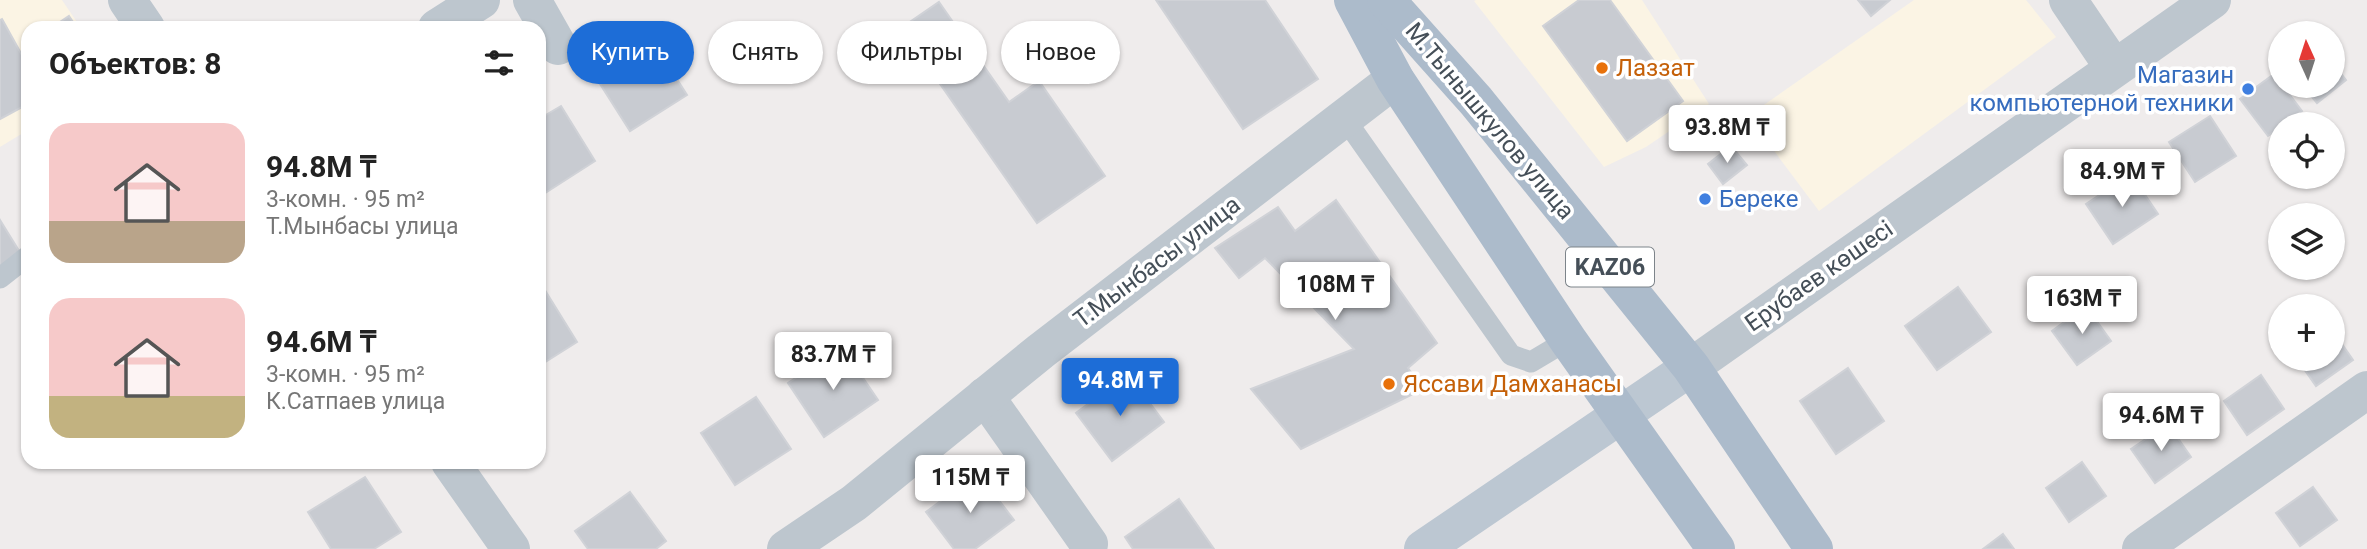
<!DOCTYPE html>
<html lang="ru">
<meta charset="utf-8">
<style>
:root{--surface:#fff;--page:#f6f6f6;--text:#222;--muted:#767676;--accent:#1d6dd7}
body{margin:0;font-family:Roboto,sans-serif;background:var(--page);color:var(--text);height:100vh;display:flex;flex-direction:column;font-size:26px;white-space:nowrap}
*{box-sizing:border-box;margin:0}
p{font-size:23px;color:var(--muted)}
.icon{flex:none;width:38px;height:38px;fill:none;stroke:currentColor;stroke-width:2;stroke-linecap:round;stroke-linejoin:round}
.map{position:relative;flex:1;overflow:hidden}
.sheet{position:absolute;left:21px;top:21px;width:525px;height:448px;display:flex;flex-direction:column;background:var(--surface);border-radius:21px;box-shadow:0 2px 5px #0004}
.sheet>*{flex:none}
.hud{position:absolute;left:567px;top:21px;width:665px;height:63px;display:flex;gap:14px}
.needle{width:46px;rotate:357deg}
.buttons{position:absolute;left:2268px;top:21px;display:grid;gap:14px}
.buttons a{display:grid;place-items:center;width:77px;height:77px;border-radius:50%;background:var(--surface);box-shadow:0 2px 5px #0004;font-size:35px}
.price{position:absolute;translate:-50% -60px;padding:0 16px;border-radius:7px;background:#fff;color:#222;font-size:23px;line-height:46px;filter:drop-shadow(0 2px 4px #0008)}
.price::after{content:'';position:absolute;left:50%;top:42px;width:21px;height:16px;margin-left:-10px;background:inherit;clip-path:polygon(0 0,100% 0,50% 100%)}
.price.on{background:var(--accent);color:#fff}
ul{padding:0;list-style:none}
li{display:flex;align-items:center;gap:21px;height:175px;padding:0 28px}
li span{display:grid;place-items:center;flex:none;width:196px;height:140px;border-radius:21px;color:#555}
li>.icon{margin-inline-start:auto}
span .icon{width:84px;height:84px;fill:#fffc;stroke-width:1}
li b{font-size:30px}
h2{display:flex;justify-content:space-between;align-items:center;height:84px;padding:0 28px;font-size:30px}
.tag{padding:0 24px;border-radius:32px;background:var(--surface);box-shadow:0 2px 5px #0004;font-size:24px;line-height:63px}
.tag.on{background:var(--accent);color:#fff}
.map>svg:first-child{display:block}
</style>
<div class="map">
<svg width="2367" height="549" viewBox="0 0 2367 549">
<rect width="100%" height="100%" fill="#efecec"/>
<!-- commercial -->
<g fill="#fbf4e4">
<path d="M 0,0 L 62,0 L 81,28 L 28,28 L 28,130 L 0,147 Z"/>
<path d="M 1476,0 L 1642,0 L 1709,104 L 1646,147 L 1604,167 L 1474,1 Z"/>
<path d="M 1914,0 L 2026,0 L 2056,37 L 1819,211 L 1748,116 Z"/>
</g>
<!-- building -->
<g fill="#c8cbd1" stroke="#d0d2d7" stroke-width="2">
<path d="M 1156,0 L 1265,0 L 1318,79 L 1243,129 Z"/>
<path d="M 1579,0 L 1610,0 L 1683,101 L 1627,141 L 1543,26 Z"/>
<path d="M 1858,0 L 1890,0 L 1871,16 Z"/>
<path d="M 939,2 L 1009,102 L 1039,81 L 1105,176 L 1037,223 L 901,28 Z"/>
<path d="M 69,16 L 77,28 L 51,28 Z"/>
<path d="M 2,19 L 28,66 L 28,104 L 0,119 L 0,20 Z"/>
<path d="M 652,40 L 687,95 L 630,131 L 595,76 Z"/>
<path d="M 2333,63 L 2346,80 L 2317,103 L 2303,86 L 2333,86 Z"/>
<path d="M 2274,74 L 2280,86 L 2283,86 L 2302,111 L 2285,124 L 2280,124 L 2280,128 L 2268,136 L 2240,99 Z"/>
<path d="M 561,106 L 595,161 L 539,197 L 539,119 Z"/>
<path d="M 2210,116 L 2236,156 L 2195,182 L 2169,142 Z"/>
<path d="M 1731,146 L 1747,165 L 1723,184 L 1708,164 Z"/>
<path d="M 2131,174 L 2158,214 L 2113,244 L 2086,204 Z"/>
<path d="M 1336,200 L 1437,343 L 1408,368 L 1423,389 L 1301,449 L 1251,389 L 1354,349 L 1265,258 L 1239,278 L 1215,248 L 1278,207 L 1295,231 Z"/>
<path d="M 0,220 L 21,254 L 0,268 Z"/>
<path d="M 543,287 L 577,342 L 539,366 L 539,289 Z"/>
<path d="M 1958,287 L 1991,332 L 1937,370 L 1905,326 Z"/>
<path d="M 2086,306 L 2111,341 L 2077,365 L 2052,331 Z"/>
<path d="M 2333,331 L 2353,360 L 2316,386 L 2297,359 L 2333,359 Z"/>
<path d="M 842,347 L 878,400 L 824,437 L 788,383 Z"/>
<path d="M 1848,368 L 1884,421 L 1836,454 L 1800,401 Z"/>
<path d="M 1128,374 L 1164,422 L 1112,461 L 1076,413 Z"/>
<path d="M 2261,375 L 2284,409 L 2247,435 L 2224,401 Z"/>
<path d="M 756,397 L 791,449 L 735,485 L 701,433 Z"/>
<path d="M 2168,424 L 2191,457 L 2155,483 L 2131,449 Z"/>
<path d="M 2082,462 L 2106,496 L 2069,522 L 2046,488 Z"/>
<path d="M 978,473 L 1014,520 L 975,549 L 954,549 L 926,512 Z"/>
<path d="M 365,477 L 401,532 L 374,549 L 331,549 L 308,512 Z"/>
<path d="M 2313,487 L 2337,520 L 2300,546 L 2276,513 Z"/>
<path d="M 630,492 L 666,541 L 656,549 L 588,549 L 575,531 Z"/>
<path d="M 1179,499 L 1214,549 L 1133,549 L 1125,537 Z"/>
<path d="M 2003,534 L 2014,549 L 1983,549 Z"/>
</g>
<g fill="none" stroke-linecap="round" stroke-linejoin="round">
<!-- service -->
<g stroke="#bdc6ce" stroke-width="21">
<path d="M 1345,119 L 1511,355 L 1531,362 L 1568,340"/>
<path d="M 0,278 L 28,256"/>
</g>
<!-- minor -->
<g stroke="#bdc6ce" stroke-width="38">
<path d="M 127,0 L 146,28"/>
<path d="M 532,0 L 558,46"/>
<path d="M 2068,0 L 2114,68"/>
<path d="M 437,28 L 481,0"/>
<path d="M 1691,367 L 2212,0"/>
<path d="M 985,396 L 1089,544 L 1088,549"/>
<path d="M 450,462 L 511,549"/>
<path d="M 786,549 L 854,503 L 1041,351 L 1395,79"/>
<path d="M 2141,549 L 2367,390"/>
</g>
<!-- secondary -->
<path stroke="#bcc7d2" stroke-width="38" d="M 1423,549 L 1691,367"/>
<!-- primary -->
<g stroke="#acbbcb" stroke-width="38">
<path d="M 1353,0 L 1395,79 L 1568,340 L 1716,549"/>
<path d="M 1386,0 L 1476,101 L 1691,367 L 1814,549"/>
</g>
</g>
<!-- markers -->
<g fill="#e8710a" stroke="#fff" stroke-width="2.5">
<circle cx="1602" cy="68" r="7"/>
<circle cx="1389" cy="384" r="7"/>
</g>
<g fill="#3f7fe0" stroke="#fff" stroke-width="2.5">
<circle cx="2248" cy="89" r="7"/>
<circle cx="1705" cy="199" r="7"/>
</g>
<g text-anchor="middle" stroke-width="7" stroke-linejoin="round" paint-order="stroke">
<!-- shield labels -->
<rect fill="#fff" stroke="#7d848a" stroke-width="2" x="1566" y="247.5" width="88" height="39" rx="5"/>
<g font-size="23" font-weight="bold" fill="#454f58">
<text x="1610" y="275">KАZ06</text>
</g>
<!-- food labels -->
<g font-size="24" fill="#c56008" stroke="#fff" text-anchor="start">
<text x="1616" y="76">Лаззат</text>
<text x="1403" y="392">Яссави Дамханасы</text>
</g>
<!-- shop labels -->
<g font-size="24" fill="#366cbe" stroke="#fff" text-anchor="end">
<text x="2234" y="83">Магазин<tspan x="2234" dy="28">компьютерной техники</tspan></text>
<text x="1719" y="207" text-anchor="start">Береке</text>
</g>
<!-- street labels -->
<g font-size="24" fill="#454f58" stroke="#fff">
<text transform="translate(1490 121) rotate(50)" y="8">М.Тынышкулов улица</text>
<text transform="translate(1157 262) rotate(-37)" y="8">Т.Мынбасы улица</text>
<text transform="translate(1819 276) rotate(-35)" y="8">Ерубаев көшесі</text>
</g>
</g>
</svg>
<div class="buttons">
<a><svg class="needle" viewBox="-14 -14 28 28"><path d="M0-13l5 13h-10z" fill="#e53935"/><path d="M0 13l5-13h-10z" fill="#767676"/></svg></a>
<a><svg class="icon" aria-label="locate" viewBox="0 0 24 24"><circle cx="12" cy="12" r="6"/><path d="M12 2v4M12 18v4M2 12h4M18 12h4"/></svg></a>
<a><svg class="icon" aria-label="layers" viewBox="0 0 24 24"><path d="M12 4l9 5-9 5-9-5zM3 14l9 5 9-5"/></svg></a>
<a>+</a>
</div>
<b class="price" style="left:1727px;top:165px">93.8M ₸</b>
<b class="price" style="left:2122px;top:209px">84.9M ₸</b>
<b class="price" style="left:1335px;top:322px">108M ₸</b>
<b class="price" style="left:2082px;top:336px">163M ₸</b>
<b class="price" style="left:833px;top:392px">83.7M ₸</b>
<b class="price on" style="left:1120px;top:418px">94.8M ₸</b>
<b class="price" style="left:2161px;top:453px">94.6M ₸</b>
<b class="price" style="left:970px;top:515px">115M ₸</b>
<div class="hud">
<a class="tag on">Купить</a>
<a class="tag">Снять</a>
<a class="tag">Фильтры</a>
<a class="tag">Новое</a>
</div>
<section class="sheet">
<h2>Объектов: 8<svg class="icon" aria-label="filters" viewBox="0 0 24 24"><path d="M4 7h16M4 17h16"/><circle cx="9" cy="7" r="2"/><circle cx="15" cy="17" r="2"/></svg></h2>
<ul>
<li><span style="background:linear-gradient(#f6c9c9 70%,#b9a48a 0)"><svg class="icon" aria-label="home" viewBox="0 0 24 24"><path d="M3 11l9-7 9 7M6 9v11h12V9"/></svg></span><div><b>94.8M ₸</b><p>3-комн. · 95 m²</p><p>Т.Мынбасы улица</p></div></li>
<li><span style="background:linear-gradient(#f6c9c9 70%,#c2b280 0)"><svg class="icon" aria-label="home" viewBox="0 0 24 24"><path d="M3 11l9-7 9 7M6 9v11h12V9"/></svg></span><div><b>94.6M ₸</b><p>3-комн. · 95 m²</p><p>К.Сатпаев улица</p></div></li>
</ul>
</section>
</div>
